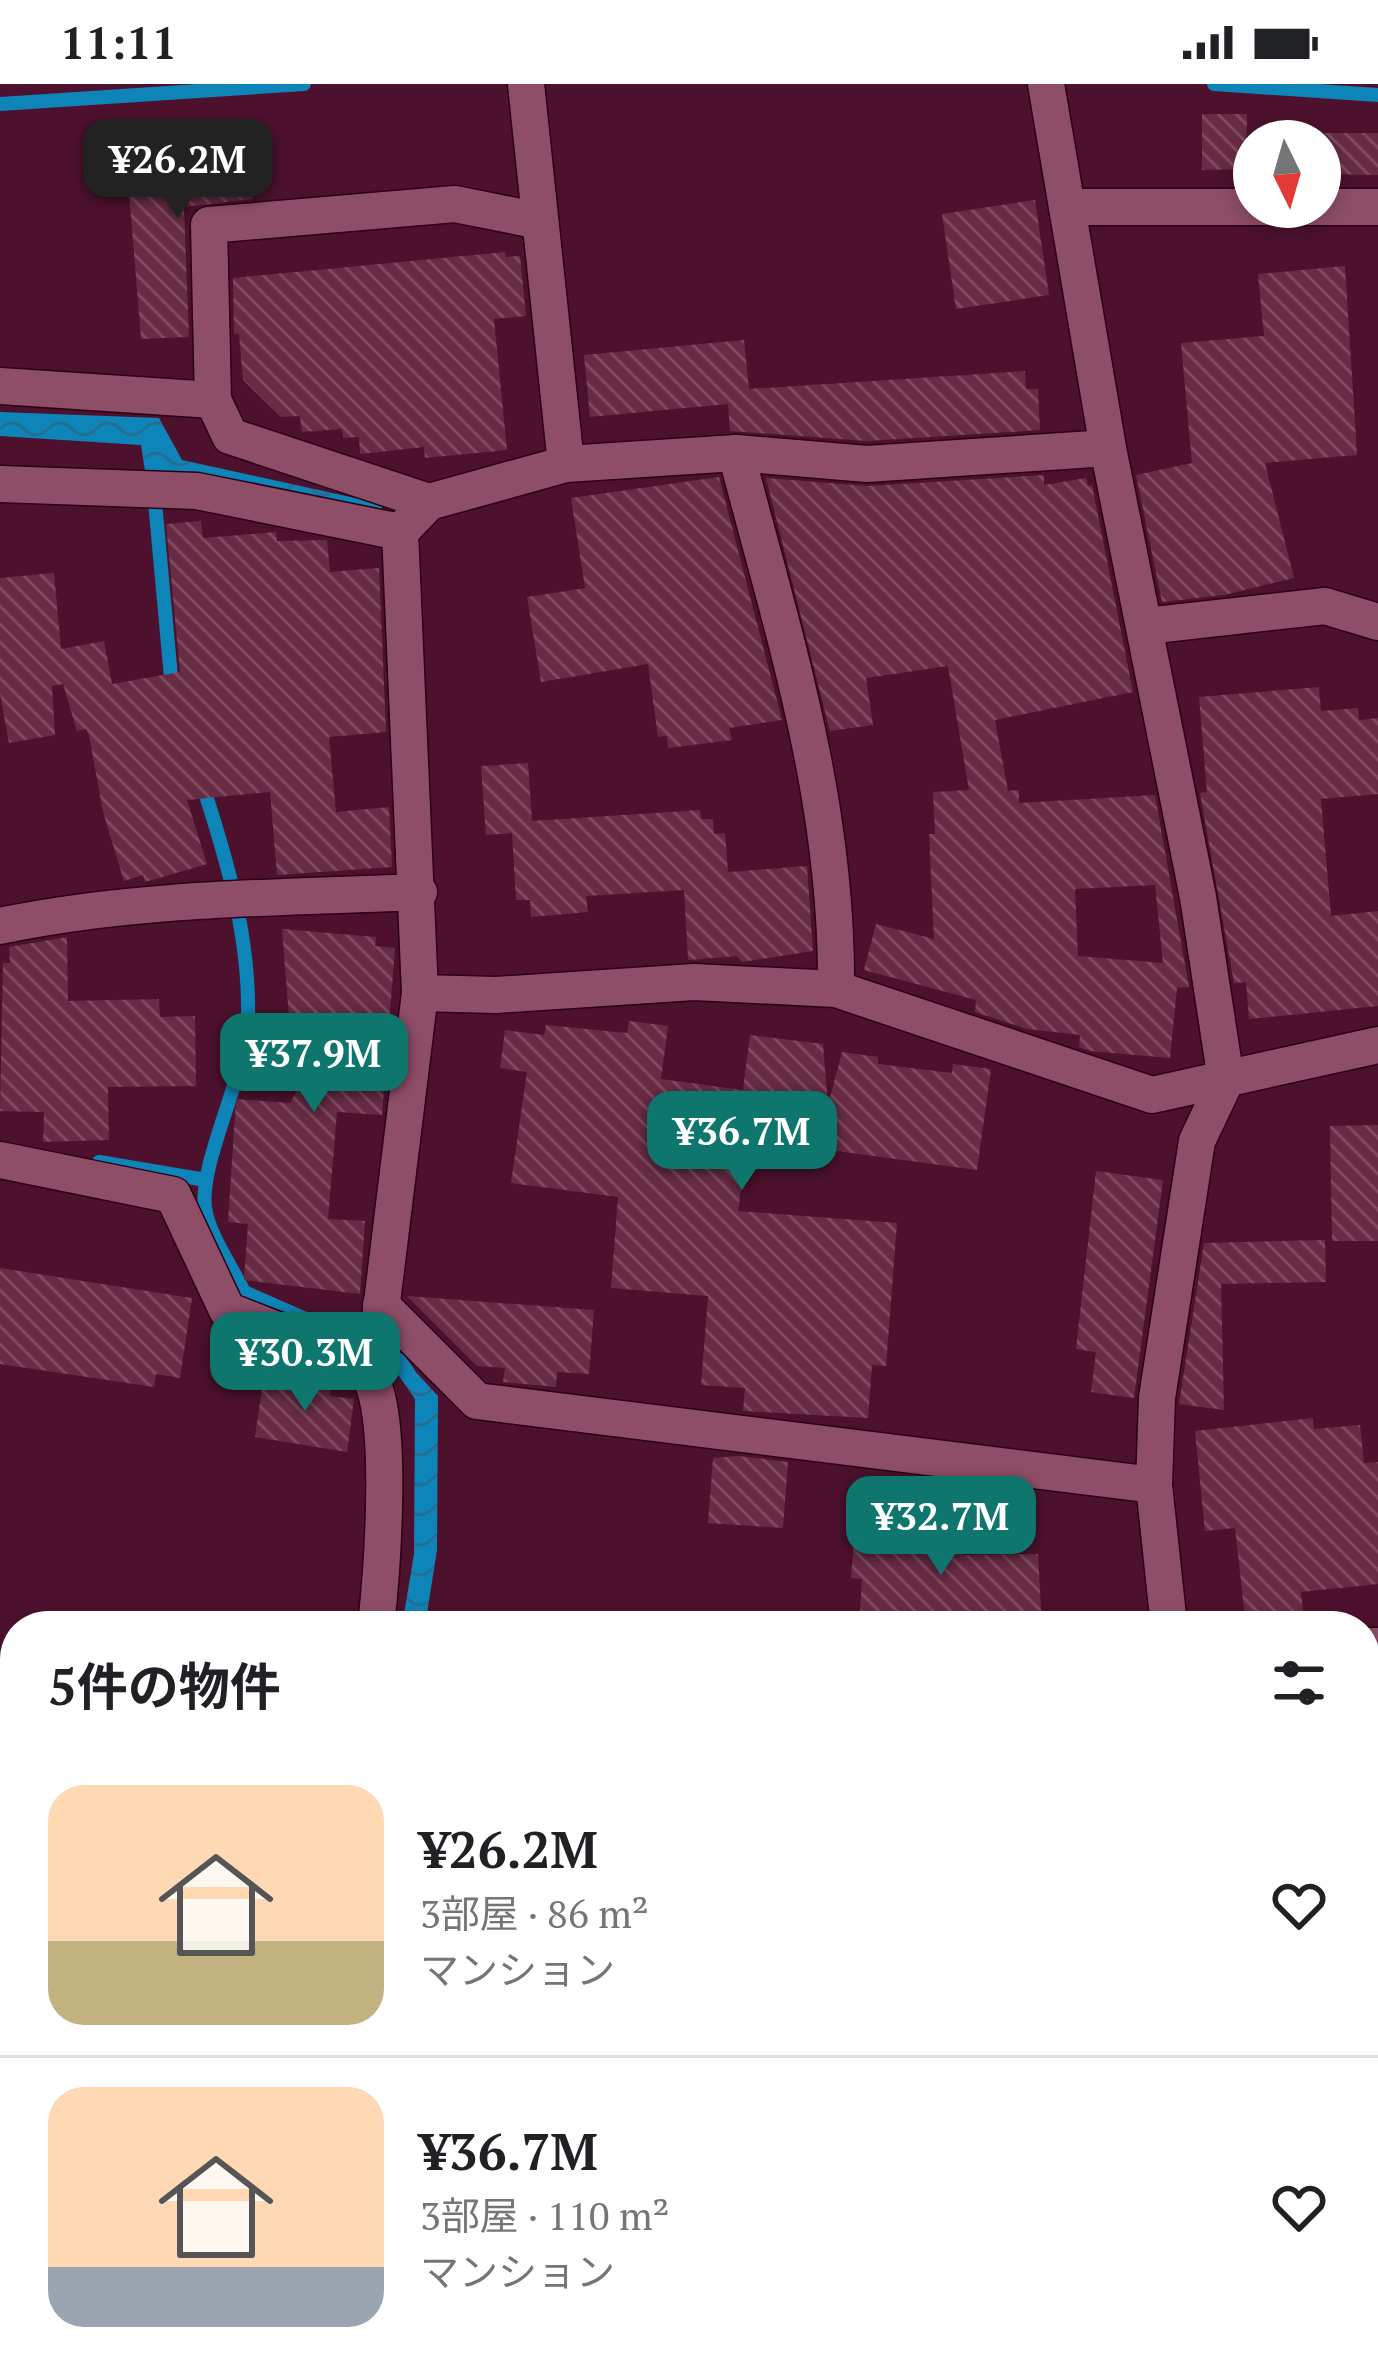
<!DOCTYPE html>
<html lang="ja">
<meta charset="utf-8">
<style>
:root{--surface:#fff;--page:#f6f6f6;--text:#202124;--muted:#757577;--line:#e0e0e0;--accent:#0f766e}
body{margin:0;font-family:"PT Serif","Noto Sans JP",serif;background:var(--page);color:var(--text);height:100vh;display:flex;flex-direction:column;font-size:45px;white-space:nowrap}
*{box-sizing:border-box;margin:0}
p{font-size:39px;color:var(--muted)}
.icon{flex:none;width:66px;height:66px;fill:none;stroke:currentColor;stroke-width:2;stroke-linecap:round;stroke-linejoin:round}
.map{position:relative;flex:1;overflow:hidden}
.drawer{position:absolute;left:0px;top:1527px;width:1380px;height:771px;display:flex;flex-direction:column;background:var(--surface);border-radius:48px 48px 0 0;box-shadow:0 6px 18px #0003}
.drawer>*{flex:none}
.needle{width:78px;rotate:175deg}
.controls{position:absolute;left:1233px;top:36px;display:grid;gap:24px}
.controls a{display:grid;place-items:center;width:108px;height:108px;border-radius:50%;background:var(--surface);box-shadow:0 6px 18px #0003;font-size:60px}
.price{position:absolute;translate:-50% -102px;padding:0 27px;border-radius:24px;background:var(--accent);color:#fff;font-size:39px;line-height:78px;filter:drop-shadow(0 3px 6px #0008)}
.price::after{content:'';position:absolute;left:50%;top:72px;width:36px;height:27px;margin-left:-18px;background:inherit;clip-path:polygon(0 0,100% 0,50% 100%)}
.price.active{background:#222;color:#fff}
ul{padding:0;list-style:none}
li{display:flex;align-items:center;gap:36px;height:300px;padding:0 48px}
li+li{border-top:3px solid var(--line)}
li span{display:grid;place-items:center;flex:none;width:336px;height:240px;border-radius:36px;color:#555}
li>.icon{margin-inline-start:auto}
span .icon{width:144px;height:144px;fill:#fffc;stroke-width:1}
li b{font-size:51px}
h2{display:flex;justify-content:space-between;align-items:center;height:144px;padding:0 48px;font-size:51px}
.status{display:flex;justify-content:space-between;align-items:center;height:84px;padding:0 60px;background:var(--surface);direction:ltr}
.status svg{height:33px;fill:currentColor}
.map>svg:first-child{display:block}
</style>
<div class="status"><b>11:11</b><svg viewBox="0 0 49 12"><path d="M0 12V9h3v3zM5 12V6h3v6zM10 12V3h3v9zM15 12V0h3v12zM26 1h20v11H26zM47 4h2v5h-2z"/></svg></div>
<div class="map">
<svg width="1378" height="2296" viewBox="0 0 1378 2296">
<defs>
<pattern id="water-waves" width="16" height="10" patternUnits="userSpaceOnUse" patternTransform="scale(3)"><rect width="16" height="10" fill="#0e85b9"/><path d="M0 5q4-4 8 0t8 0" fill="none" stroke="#246f91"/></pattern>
<pattern id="building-back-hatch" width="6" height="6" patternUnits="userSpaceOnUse" patternTransform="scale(3)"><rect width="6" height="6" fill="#682b44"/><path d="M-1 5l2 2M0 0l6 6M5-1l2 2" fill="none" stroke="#7f4a5f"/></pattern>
</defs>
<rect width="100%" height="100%" fill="#4d112d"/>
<!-- water -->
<g fill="url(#water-waves)">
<path d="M 0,328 L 159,334 L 182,376 L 382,420 L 382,429 L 187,388 L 146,393 L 141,361 L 0,352 Z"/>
<path d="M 401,1272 L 438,1312 L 437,1466 L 425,1542 L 402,1542 L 414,1470 L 415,1315 L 394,1285 Z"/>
</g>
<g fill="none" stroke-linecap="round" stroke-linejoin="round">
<!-- stream -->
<g stroke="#0e85b9" stroke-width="14">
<path d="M 1214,0 L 1378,11"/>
<path d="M 0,20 L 304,0"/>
<path d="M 155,418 L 172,604"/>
<path d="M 202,699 C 227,776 250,853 248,935 C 246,992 199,1078 205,1124 C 209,1151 232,1183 244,1208 L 399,1276 L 409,1290"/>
<path d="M 99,1078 L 206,1096"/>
<path d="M 1365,1828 L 1378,1828"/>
<path d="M 312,2296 L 313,2283"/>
</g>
</g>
<!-- building -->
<g fill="url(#building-back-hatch)" fill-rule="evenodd">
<path d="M 1202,30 L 1247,30 L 1246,85 L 1202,86 Z"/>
<path d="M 1320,49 L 1378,49 L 1378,91 L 1320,90 Z"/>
<path d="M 250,51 L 253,115 L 184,123 L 189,253 L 141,255 L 126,72 L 198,69 L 197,53 Z"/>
<path d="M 1035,116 L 1049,211 L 956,225 L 942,130 Z"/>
<path d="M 505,168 L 506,173 L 520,172 L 526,232 L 494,235 L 507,366 L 425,374 L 424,363 L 360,370 L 359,353 L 343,354 L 342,345 L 302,348 L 300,332 L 281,333 L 243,296 L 239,250 L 234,250 L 233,194 Z"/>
<path d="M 1345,182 L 1357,371 L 1265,379 L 1294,494 L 1224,511 L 1162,518 L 1136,391 L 1192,379 L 1181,259 L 1264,252 L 1258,190 Z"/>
<path d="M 744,256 L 749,305 L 1025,287 L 1026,305 L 1038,305 L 1040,346 L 867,357 L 730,347 L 728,320 L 590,333 L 584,271 Z"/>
<path d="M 1044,391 L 1044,401 L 1086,394 L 1088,402 L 1092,401 L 1133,608 L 995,636 L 1008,707 L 1019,706 L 1019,719 L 1155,711 L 1189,903 L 1177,904 L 1170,974 L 1090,967 L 1079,963 L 1080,951 L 1027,945 L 975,928 L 976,916 L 864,886 L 876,840 L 934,855 L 929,750 L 935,750 L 933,708 L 969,706 L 948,582 L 866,594 L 873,641 L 830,647 L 766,394 L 868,402 ZM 1155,801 L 1163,879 L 1078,872 L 1075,805 Z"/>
<path d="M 719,393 L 782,636 L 729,644 L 732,656 L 668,664 L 667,652 L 658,653 L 648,580 L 541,598 L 527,513 L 585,504 L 571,414 Z"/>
<path d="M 201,437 L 203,454 L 276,448 L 277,457 L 327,456 L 330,488 L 379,484 L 386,648 L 329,653 L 336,728 L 389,723 L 392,783 L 277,791 L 270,708 L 187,716 L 207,780 L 145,798 L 143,791 L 124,797 L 103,728 L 89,651 L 86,645 L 77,647 L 63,600 L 52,602 L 55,651 L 9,659 L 0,610 L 0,494 L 54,489 L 61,565 L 104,557 L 112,600 L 180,588 L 166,440 Z"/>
<path d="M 1319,603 L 1321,627 L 1358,624 L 1359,636 L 1378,634 L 1378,710 L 1321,715 L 1331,832 L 1378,827 L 1378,922 L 1249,935 L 1246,898 L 1234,899 L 1200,709 L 1207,708 L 1199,613 Z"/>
<path d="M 528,679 L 532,737 L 700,726 L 701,735 L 713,735 L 714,750 L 725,749 L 728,788 L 807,782 L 813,867 L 742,878 L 737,872 L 688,876 L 684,806 L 586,812 L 588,828 L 531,833 L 530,816 L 516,816 L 512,749 L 486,751 L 481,682 Z"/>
<path d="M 282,845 L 376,853 L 375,862 L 395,864 L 382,1031 L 337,1028 L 328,1135 L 365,1137 L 360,1210 L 244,1196 L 248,1140 L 228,1138 L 236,1015 L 290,1019 L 296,1008 L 297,934 L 289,933 Z"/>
<path d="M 67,853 L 68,917 L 159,915 L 160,933 L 195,932 L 196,1002 L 108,1003 L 109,1056 L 43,1058 L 44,1028 L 0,1027 L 3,879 L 10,879 L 9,863 Z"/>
<path d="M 629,937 L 668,942 L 661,995 L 743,1006 L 750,951 L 823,960 L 828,1021 L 842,968 L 878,973 L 878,980 L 952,989 L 953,980 L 991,985 L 977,1086 L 748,1055 L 738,1127 L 897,1139 L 886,1282 L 872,1281 L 868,1334 L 743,1327 L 745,1304 L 701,1301 L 708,1212 L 611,1204 L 618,1113 L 511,1099 L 527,988 L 500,984 L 505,946 L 544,951 L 546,941 L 627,949 Z"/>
<path d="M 1378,1041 L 1378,1157 L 1332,1157 L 1330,1042 Z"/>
<path d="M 1096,1087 L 1163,1096 L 1134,1314 L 1091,1308 L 1096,1268 L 1076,1265 Z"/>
<path d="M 1325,1156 L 1326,1198 L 1221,1200 L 1224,1326 L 1179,1320 L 1204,1159 Z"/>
<path d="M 0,1184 L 192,1214 L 180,1294 L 156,1290 L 154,1303 L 0,1280 Z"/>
<path d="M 407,1212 L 594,1226 L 589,1290 L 557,1288 L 556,1303 L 503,1298 L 505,1284 L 477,1282 Z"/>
<path d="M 287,1291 L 332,1298 L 330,1312 L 354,1315 L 347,1368 L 255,1353 L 263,1298 L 285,1301 Z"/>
<path d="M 1313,1334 L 1314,1345 L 1360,1341 L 1364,1379 L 1378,1378 L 1378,1500 L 1301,1508 L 1304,1537 L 1246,1542 L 1235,1444 L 1205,1447 L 1195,1347 Z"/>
<path d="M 738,1372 L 788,1378 L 783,1444 L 708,1439 L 713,1374 Z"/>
<path d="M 874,1428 L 964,1434 L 962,1471 L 1038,1470 L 1042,1542 L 859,1542 L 862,1495 L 851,1494 L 854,1457 L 872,1458 Z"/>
</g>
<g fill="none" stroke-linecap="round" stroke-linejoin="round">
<!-- minor casing -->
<g stroke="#2b0115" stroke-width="39">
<g id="minor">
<path d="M 1046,0 L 1108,364 L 1198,813 L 1226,996 L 1197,1057 L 1157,1314 L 1154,1401 L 1169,1542"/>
<path d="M 1069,123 L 1378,123"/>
<path d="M 0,302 L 213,316 L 230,352 L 429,418"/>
<path d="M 213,316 L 209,141 L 455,120 L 540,137"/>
<path d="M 736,369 C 783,549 838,716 836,905"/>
<path d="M 566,380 L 736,369 L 867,380 L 1108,364"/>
<path d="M 0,400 L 197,407 L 400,448"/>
<path d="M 1146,542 L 1325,522 L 1378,538"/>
<path d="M 0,842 C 137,813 280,814 419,808"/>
<path d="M 420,909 L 496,911 L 694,898 L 836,905 L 1152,1011 L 1378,961"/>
<path d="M 0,1076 L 173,1111 L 227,1226 C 256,1239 345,1269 364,1286 C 397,1313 381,1497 376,1542"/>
<path d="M 381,1221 L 477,1317 L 1154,1401"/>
<path d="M 366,1286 L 378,1251 L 420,909 L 400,448 L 429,418 L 566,380 L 526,0"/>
<path d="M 1365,1562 L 1378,1562"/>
<path d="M 664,2283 L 665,2296"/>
<path d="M 356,2296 L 358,2283"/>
<path d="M 1125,2296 L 1126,2283"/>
</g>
</g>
<!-- secondary casing -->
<g stroke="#2b0115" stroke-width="54">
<g id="secondary">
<path d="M 0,1812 L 15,1815"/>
<path d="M 1365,2035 L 1378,2037"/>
</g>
</g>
<!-- minor -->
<use href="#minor" stroke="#8f4e68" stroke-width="36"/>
<!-- secondary -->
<use href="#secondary" stroke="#905e82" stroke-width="51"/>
</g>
</svg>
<div class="controls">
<a><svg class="needle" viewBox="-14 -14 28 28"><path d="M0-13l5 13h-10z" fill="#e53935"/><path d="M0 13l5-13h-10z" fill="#757577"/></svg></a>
</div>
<b class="price active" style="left:178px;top:137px">¥26.2M</b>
<b class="price" style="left:314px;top:1031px">¥37.9M</b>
<b class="price" style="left:742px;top:1109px">¥36.7M</b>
<b class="price" style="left:305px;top:1330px">¥30.3M</b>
<b class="price" style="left:941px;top:1494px">¥32.7M</b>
<section class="drawer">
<h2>5件の物件<svg class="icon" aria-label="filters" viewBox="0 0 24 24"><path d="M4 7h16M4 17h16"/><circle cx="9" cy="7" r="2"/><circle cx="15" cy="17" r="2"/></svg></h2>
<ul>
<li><span style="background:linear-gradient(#ffd9b3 65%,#c2b280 0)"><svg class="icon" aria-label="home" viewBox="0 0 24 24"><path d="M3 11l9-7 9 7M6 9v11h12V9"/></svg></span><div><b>¥26.2M</b><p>3部屋 · 86 m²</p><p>マンション</p></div><svg class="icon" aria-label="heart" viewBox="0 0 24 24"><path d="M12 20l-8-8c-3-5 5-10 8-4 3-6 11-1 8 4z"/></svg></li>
<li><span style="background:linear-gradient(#ffd9b3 75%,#9aa5b1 0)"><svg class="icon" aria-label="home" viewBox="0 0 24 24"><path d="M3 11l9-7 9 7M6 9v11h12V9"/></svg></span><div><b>¥36.7M</b><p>3部屋 · 110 m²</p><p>マンション</p></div><svg class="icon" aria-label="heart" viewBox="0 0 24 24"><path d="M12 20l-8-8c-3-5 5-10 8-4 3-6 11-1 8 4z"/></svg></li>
</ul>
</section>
</div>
